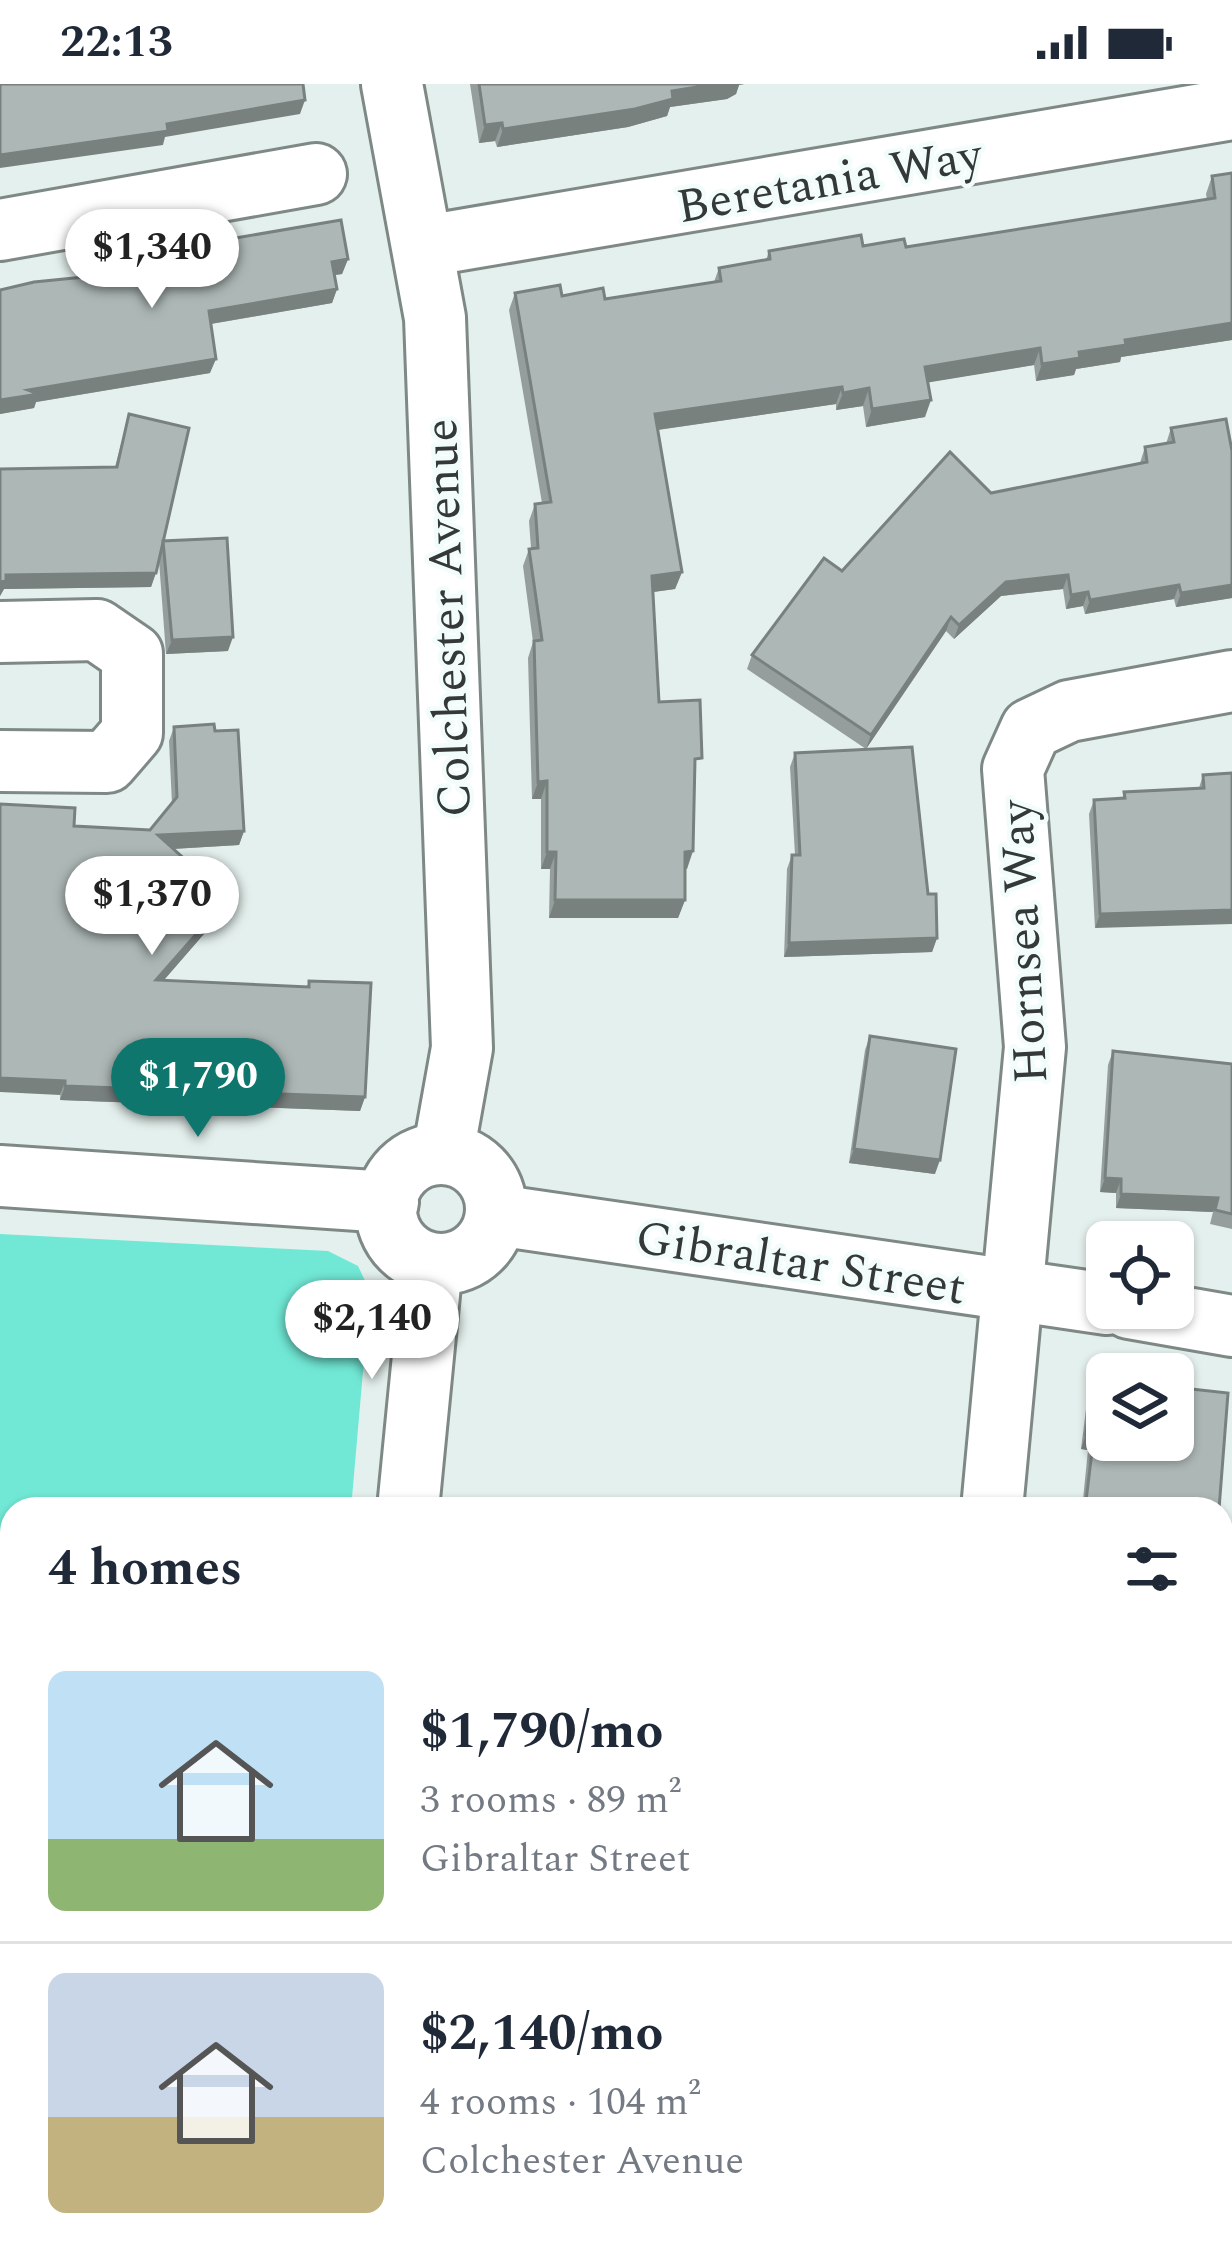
<!DOCTYPE html>
<meta charset="utf-8">
<style>
:root{--surface:#fff;--page:#f6f6f7;--text:#1f2937;--muted:#747a83;--line:#e0e1e3;--accent:#0f766e}
body{margin:0;font-family:Spectral,serif;background:var(--page);color:var(--text);height:100vh;display:flex;flex-direction:column;font-size:45px;white-space:nowrap}
*{box-sizing:border-box;margin:0}
p{font-size:39px;color:var(--muted)}
.icon{flex:none;width:66px;height:66px;fill:none;stroke:currentColor;stroke-width:2;stroke-linecap:round;stroke-linejoin:round}
.map{position:relative;flex:1;overflow:hidden}
.drawer{position:absolute;left:0px;top:1413px;width:1233px;height:768px;display:flex;flex-direction:column;background:var(--surface);border-radius:36px 36px 0 0;box-shadow:0 3px 9px #0004}
.drawer>*{flex:none}
.tools{position:absolute;left:1086px;top:1137px;display:grid;gap:24px}
.tools a{display:grid;place-items:center;width:108px;height:108px;border-radius:18px;background:var(--surface);box-shadow:0 3px 9px #0004;font-size:60px}
.price{position:absolute;translate:-50% -102px;padding:0 27px;border-radius:42px;background:#fff;color:#222;font-size:39px;line-height:78px;filter:drop-shadow(0 3px 6px #0008)}
.price::after{content:'';position:absolute;left:50%;top:72px;width:36px;height:27px;margin-left:-18px;background:inherit;clip-path:polygon(0 0,100% 0,50% 100%)}
.price.selected{background:var(--accent);color:#fff}
ul{padding:0;list-style:none}
li{display:flex;align-items:center;gap:36px;height:300px;padding:0 48px}
li+li{border-top:3px solid var(--line)}
li span{display:grid;place-items:center;flex:none;width:336px;height:240px;border-radius:18px;color:#555}
li>.icon{margin-inline-start:auto}
span .icon{width:144px;height:144px;fill:#fffc;stroke-width:1}
li b{font-size:51px}
h2{display:flex;justify-content:space-between;align-items:center;height:144px;padding:0 48px;font-size:51px}
.status{display:flex;justify-content:space-between;align-items:center;height:84px;padding:0 60px;background:var(--surface);direction:ltr}
.status svg{height:33px;fill:currentColor}
.map>svg:first-child{display:block}
</style>
<div class="status"><b>22:13</b><svg viewBox="0 0 49 12"><path d="M0 12V9h3v3zM5 12V6h3v6zM10 12V3h3v9zM15 12V0h3v12zM26 1h20v11H26zM47 4h2v5h-2z"/></svg></div>
<div class="map">
<svg width="1232" height="2181" viewBox="0 0 1232 2181">
<rect width="100%" height="100%" fill="#e4f0ed"/>
<!-- green -->
<path fill="#71e8d5" d="M 0,1150 L 328,1167 L 358,1182 L 370,1207 L 351,1425 L 12,1425 L 12,2169 L 241,2169 L 238,2181 L 0,2181 Z"/>
<g fill="none" stroke-linecap="round" stroke-linejoin="round">
<!-- minor casing -->
<g stroke="#7e8986" stroke-width="66">
<g id="minor">
<path d="M 392,0 L 435,234 L 462,964 L 443,1070"/>
<path d="M 0,146 L 316,90"/>
<path d="M 425,162 L 1232,25"/>
<path d="M 0,548 L 97,546 L 132,570 L 132,649 L 107,678 L 0,677"/>
<circle cx="441" cy="1125" r="55"/>
<path d="M 0,1092 L 388,1118"/>
<path d="M 496,1131 L 1107,1220"/>
<path d="M 1129,1224 L 1232,1242"/>
<path d="M 408,1425 L 432,1180"/>
<path d="M 992,1425 L 1035,963 L 1013,685 L 1031,645 L 1069,627 L 1232,597"/>
<path d="M 295,2181 L 298,2169"/>
<path d="M 890,2181 L 893,2169"/>
</g>
</g>
<!-- minor -->
<use href="#minor" stroke="#fff" stroke-width="60"/>
</g>
<!-- wall -->
<g fill="#959e9d">
<path d="M 470,0 L 744,0 L 739,1 L 736,10 L 727,15 L 670,23 L 667,32 L 628,43 L 497,63 L 495,57 L 479,59 Z"/>
<path d="M 1212,92 L 1232,256 L 1121,273 L 1120,278 L 1076,285 L 1074,291 L 1036,297 L 1034,281 L 928,298 L 925,333 L 866,343 L 863,322 L 836,326 L 836,320 L 658,346 L 682,488 L 675,505 L 653,508 L 659,618 L 696,692 L 687,785 L 685,785 L 685,816 L 678,834 L 549,834 L 550,785 L 541,785 L 541,715 L 532,715 L 528,574 L 533,558 L 523,482 L 529,465 L 531,464 L 529,437 L 535,420 L 542,419 L 509,226 L 515,209 L 605,215 L 714,198 L 719,184 L 766,176 L 769,167 L 863,162 L 906,163 L 1093,135 L 1207,116 L 1206,110 Z"/>
<path d="M 224,156 L 348,175 L 342,190 L 335,191 L 337,205 L 332,219 L 211,240 L 210,289 L 36,318 L 34,324 L 0,330 L 96,199 L 221,182 L 219,170 Z"/>
<path d="M 129,330 L 162,460 L 228,567 L 166,570 L 159,477 L 151,503 L 4,505 L 0,512 L 0,385 L 115,383 Z"/>
<path d="M 1171,344 L 1232,367 L 1232,514 L 1176,523 L 1174,515 L 1085,530 L 1083,522 L 1066,525 L 1063,505 L 1001,512 L 954,555 L 946,547 L 866,665 L 928,810 L 937,854 L 932,868 L 784,873 L 787,785 L 792,771 L 795,771 L 790,683 L 795,669 L 866,665 L 747,585 L 752,571 L 842,487 L 991,409 L 1140,379 L 1145,363 L 1166,360 Z"/>
<path d="M 174,643 L 215,647 L 244,747 L 239,761 L 173,765 L 223,828 L 163,897 L 307,903 L 309,897 L 365,1013 L 360,1027 L 60,1016 L 74,742 L 150,746 L 172,720 L 169,657 Z"/>
<path d="M 1232,689 L 1095,844 L 1089,730 L 1094,716 L 1122,715 L 1124,708 L 1199,704 L 1203,691 Z"/>
<path d="M 870,952 L 935,1090 L 849,1079 L 865,966 Z"/>
<path d="M 1113,967 L 1232,980 L 1232,1145 L 1210,1140 L 1213,1128 L 1116,1124 L 1116,1109 L 1100,1108 L 1108,981 Z"/>
<path d="M 1093,1294 L 1219,1425 L 1082,1425 L 1088,1366 L 1081,1365 L 1088,1309 Z"/>
</g>
<!-- shaded-wall -->
<g fill="#79817f">
<path d="M 716,0 L 744,0 L 739,1 L 736,10 L 727,15 L 670,23 L 667,32 L 628,43 L 497,63 L 503,45 L 672,7 Z"/>
<path d="M 305,16 L 300,30 L 165,53 L 163,61 L 0,84 L 0,71 Z"/>
<path d="M 502,39 L 495,57 L 479,59 L 485,41 Z"/>
<path d="M 348,175 L 342,190 L 327,192 L 332,178 Z"/>
<path d="M 337,205 L 332,219 L 204,241 L 209,227 Z"/>
<path d="M 1232,239 L 1232,256 L 1121,273 L 1120,278 L 1076,285 L 1074,291 L 1036,297 L 1042,280 L 1079,268 L 1125,256 Z"/>
<path d="M 1040,264 L 1034,281 L 919,300 L 925,283 Z"/>
<path d="M 216,275 L 210,289 L 36,318 L 34,324 L 0,330 L 0,316 L 28,306 Z"/>
<path d="M 842,303 L 836,320 L 649,347 L 655,330 Z"/>
<path d="M 869,304 L 863,322 L 836,326 L 843,309 Z"/>
<path d="M 931,316 L 925,333 L 866,343 L 872,325 Z"/>
<path d="M 682,488 L 675,505 L 646,509 L 652,492 Z"/>
<path d="M 156,489 L 151,503 L 4,505 L 0,512 L 0,498 L 6,491 Z"/>
<path d="M 1068,491 L 1063,505 L 1001,512 L 954,555 L 959,541 L 1006,498 Z"/>
<path d="M 1179,501 L 1174,515 L 1085,530 L 1090,516 Z"/>
<path d="M 1232,501 L 1232,514 L 1176,523 L 1181,509 Z"/>
<path d="M 1088,508 L 1083,522 L 1066,525 L 1071,511 Z"/>
<path d="M 951,533 L 946,547 L 866,665 L 871,651 Z"/>
<path d="M 233,553 L 228,567 L 166,570 L 172,556 Z"/>
<path d="M 547,697 L 541,715 L 532,715 L 538,698 Z"/>
<path d="M 244,747 L 239,761 L 153,766 L 158,751 Z"/>
<path d="M 693,767 L 687,785 L 679,785 L 685,768 Z"/>
<path d="M 547,768 L 556,768 L 550,785 L 541,785 Z"/>
<path d="M 228,814 L 223,828 L 151,911 L 156,896 Z"/>
<path d="M 555,816 L 685,816 L 678,834 L 549,834 Z"/>
<path d="M 1232,826 L 1232,840 L 1095,844 L 1100,830 Z"/>
<path d="M 937,854 L 932,868 L 784,873 L 789,859 Z"/>
<path d="M 0,994 L 65,997 L 60,1011 L 0,1008 Z"/>
<path d="M 65,1002 L 365,1013 L 360,1027 L 60,1016 Z"/>
<path d="M 854,1065 L 940,1076 L 935,1090 L 849,1079 Z"/>
<path d="M 1105,1094 L 1121,1095 L 1116,1109 L 1100,1108 Z"/>
<path d="M 1121,1110 L 1218,1114 L 1213,1128 L 1116,1124 Z"/>
<path d="M 1086,1351 L 1094,1351 L 1088,1366 L 1081,1365 Z"/>
</g>
<!-- building -->
<g fill="#adb8b6" stroke="#79817f" stroke-width="3">
<path d="M 0,0 L 303,0 L 305,16 L 167,40 L 168,47 L 0,71 Z"/>
<path d="M 479,0 L 716,0 L 672,7 L 673,15 L 635,25 L 503,45 L 502,39 L 485,41 Z"/>
<path d="M 1232,89 L 1232,239 L 1125,256 L 1126,261 L 1079,268 L 1080,274 L 1042,280 L 1040,264 L 925,283 L 931,316 L 872,325 L 869,304 L 843,309 L 842,303 L 655,330 L 682,488 L 652,492 L 659,618 L 700,616 L 702,674 L 695,675 L 693,767 L 685,768 L 685,816 L 555,816 L 556,768 L 547,768 L 547,697 L 538,698 L 534,557 L 542,556 L 529,465 L 538,464 L 535,420 L 551,418 L 515,209 L 560,201 L 562,212 L 603,204 L 605,215 L 721,197 L 719,184 L 770,175 L 769,167 L 861,151 L 863,162 L 904,155 L 906,163 L 1215,114 L 1212,92 Z"/>
<path d="M 341,136 L 348,175 L 332,178 L 337,205 L 209,227 L 216,275 L 28,306 L 39,310 L 0,316 L 0,206 L 34,198 L 95,192 L 96,199 L 229,181 L 224,156 Z"/>
<path d="M 129,330 L 189,344 L 156,489 L 6,491 L 6,497 L 0,498 L 0,385 L 117,383 Z"/>
<path d="M 1226,335 L 1232,367 L 1232,501 L 1181,509 L 1179,501 L 1090,516 L 1088,508 L 1071,511 L 1068,491 L 1006,498 L 959,541 L 951,533 L 871,651 L 752,571 L 824,474 L 842,487 L 950,368 L 991,409 L 1147,378 L 1145,363 L 1174,358 L 1171,344 Z"/>
<path d="M 227,454 L 233,553 L 172,556 L 163,457 Z"/>
<path d="M 214,640 L 215,647 L 238,646 L 244,747 L 158,751 L 228,814 L 156,896 L 309,903 L 309,897 L 371,899 L 365,1013 L 65,1002 L 65,997 L 0,994 L 0,720 L 75,724 L 74,742 L 150,746 L 177,713 L 174,643 Z"/>
<path d="M 912,663 L 928,810 L 936,810 L 937,854 L 789,859 L 792,771 L 800,771 L 795,669 Z"/>
<path d="M 1232,689 L 1232,826 L 1100,830 L 1094,716 L 1125,714 L 1124,708 L 1204,704 L 1203,691 Z"/>
<path d="M 870,952 L 956,965 L 940,1076 L 854,1065 Z"/>
<path d="M 1113,967 L 1232,980 L 1232,1130 L 1215,1126 L 1218,1114 L 1121,1110 L 1121,1095 L 1105,1094 Z"/>
<path d="M 1093,1294 L 1107,1296 L 1107,1356 L 1173,1356 L 1173,1303 L 1228,1309 L 1219,1425 L 1085,1425 L 1094,1351 L 1086,1351 Z"/>
<path d="M 410,2169 L 446,2169 L 493,2181 L 405,2181 Z"/>
<path d="M 977,2169 L 1118,2169 L 1117,2174 L 1132,2178 L 1131,2181 L 974,2181 Z"/>
</g>
<g text-anchor="middle" stroke-width="9" stroke-linejoin="round" paint-order="stroke">
<!-- street labels -->
<g font-size="48" fill="#343837" stroke="#f2fdfb">
<text transform="translate(829 95) rotate(-10)" y="17">Beretania Way</text>
<text transform="translate(446 534) rotate(-92)" y="17">Colchester Avenue</text>
<text transform="translate(1022 858) rotate(-93)" y="17">Hornsea Way</text>
<text transform="translate(801 1177) rotate(9)" y="17">Gibraltar Street</text>
</g>
</g>
</svg>
<div class="tools">
<a><svg class="icon" aria-label="locate" viewBox="0 0 24 24"><circle cx="12" cy="12" r="6"/><path d="M12 2v4M12 18v4M2 12h4M18 12h4"/></svg></a>
<a><svg class="icon" aria-label="layers" viewBox="0 0 24 24"><path d="M12 4l9 5-9 5-9-5zM3 14l9 5 9-5"/></svg></a>
</div>
<b class="price" style="left:152px;top:227px">$1,340</b>
<b class="price" style="left:152px;top:874px">$1,370</b>
<b class="price selected" style="left:198px;top:1056px">$1,790</b>
<b class="price" style="left:372px;top:1298px">$2,140</b>
<section class="drawer">
<h2>4 homes<svg class="icon" aria-label="filters" viewBox="0 0 24 24"><path d="M4 7h16M4 17h16"/><circle cx="9" cy="7" r="2"/><circle cx="15" cy="17" r="2"/></svg></h2>
<ul>
<li><span style="background:linear-gradient(#bfe0f5 70%,#8fb573 0)"><svg class="icon" aria-label="home" viewBox="0 0 24 24"><path d="M3 11l9-7 9 7M6 9v11h12V9"/></svg></span><div><b>$1,790/mo</b><p>3 rooms · 89 m²</p><p>Gibraltar Street</p></div></li>
<li><span style="background:linear-gradient(#c9d6e8 60%,#c2b280 0)"><svg class="icon" aria-label="home" viewBox="0 0 24 24"><path d="M3 11l9-7 9 7M6 9v11h12V9"/></svg></span><div><b>$2,140/mo</b><p>4 rooms · 104 m²</p><p>Colchester Avenue</p></div></li>
</ul>
</section>
</div>
